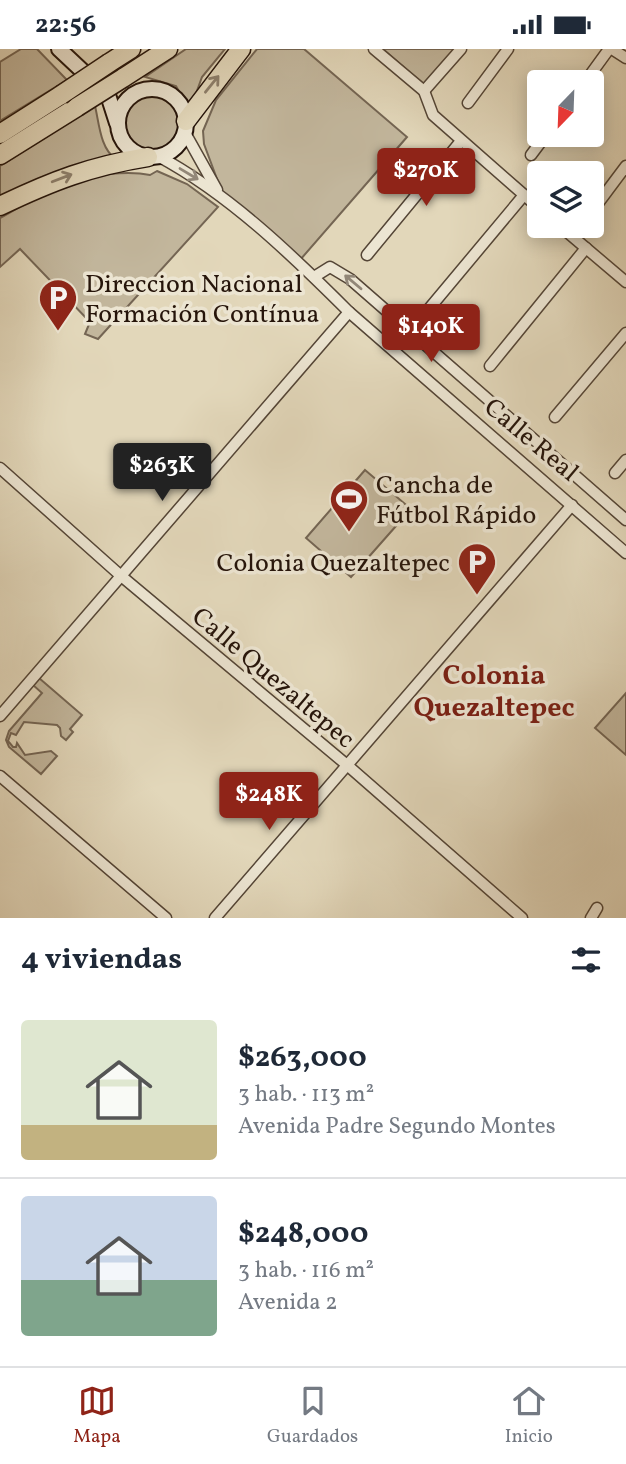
<!DOCTYPE html>
<html lang="es">
<meta charset="utf-8">
<style>
:root{--surface:#fff;--page:#f2f2f3;--text:#1f2937;--muted:#747a83;--line:#e0e1e3;--accent:#8f2418}
body{margin:0;font-family:Vollkorn,serif;background:var(--page);color:var(--text);height:100vh;display:flex;flex-direction:column;font-size:26px;white-space:nowrap}
*{box-sizing:border-box;margin:0}
p{font-size:23px;color:var(--muted)}
.icon{flex:none;width:38px;height:38px;fill:none;stroke:currentColor;stroke-width:2;stroke-linecap:round;stroke-linejoin:round}
.map{position:relative;height:869px;overflow:hidden}
.panel{display:flex;flex-direction:column;background:var(--surface);flex:1}
.panel>*{flex:none}
.needle{width:46px;rotate:203deg}
.buttons{position:absolute;left:527px;top:21px;display:grid;gap:14px}
.buttons a{display:grid;place-items:center;width:77px;height:77px;border-radius:7px;background:var(--surface);box-shadow:0 4px 18px #0003;font-size:35px}
.price{position:absolute;translate:-50% -60px;padding:0 16px;border-radius:7px;background:var(--accent);color:#fff;font-size:23px;line-height:46px;filter:drop-shadow(0 2px 4px #0008)}
.price::after{content:'';position:absolute;left:50%;top:42px;width:21px;height:16px;margin-left:-10px;background:inherit;clip-path:polygon(0 0,100% 0,50% 100%)}
.price.on{background:#222;color:#fff}
ul{padding:0;list-style:none}
li{display:flex;align-items:center;gap:21px;height:175px;padding:0 21px}
li+li{border-top:2px solid var(--line)}
li span{display:grid;place-items:center;flex:none;width:196px;height:140px;border-radius:7px;color:#555}
li>.icon{margin-inline-start:auto}
span .icon{width:84px;height:84px;fill:#fffc;stroke-width:1}
li b{font-size:30px}
h2{display:flex;justify-content:space-between;align-items:center;height:84px;padding:0 21px;font-size:30px}
.status{display:flex;justify-content:space-between;align-items:center;height:49px;padding:0 35px;background:var(--surface);direction:ltr}
.status svg{height:19px;fill:currentColor}
.tabs{display:flex;justify-content:space-around;align-items:center;height:98px;border-top:2px solid var(--line);background:var(--surface);font-size:19px;color:var(--muted)}
.tabs a{display:grid;justify-items:center;gap:4px}
.tabs .on{color:var(--accent)}
.map>svg:first-child{display:block}
</style>
<div class="status"><b>22:56</b><svg viewBox="0 0 49 12"><path d="M0 12V9h3v3zM5 12V6h3v6zM10 12V3h3v9zM15 12V0h3v12zM26 1h20v11H26zM47 4h2v5h-2z"/></svg></div>
<div class="map">
<svg width="626" height="869" viewBox="0 0 626 869">
<rect width="100%" height="100%" fill="#e2d7ba"/>
<filter id="stains"><feTurbulence type="fractalNoise" baseFrequency=".00286" numOctaves="4"/><feColorMatrix values="0 0 0 0 .2 0 0 0 0 .09 0 0 0 0 .02 0 0 0 .5 -.17"/></filter>
<radialGradient id="worn" r=".72"><stop offset=".6" stop-color="#630" stop-opacity="0"/><stop offset="1" stop-color="#630" stop-opacity=".3"/></radialGradient>
<!-- green -->
<g fill="#c2b69c" stroke="#746553" stroke-width="2">
<path d="M 21,0 L 37,0 L 67,31 L 0,72 L 0,13 Z"/>
<path d="M 186,0 L 225,0 L 202,28 L 190,61 L 176,37 L 145,28 Z"/>
<path d="M 257,0 L 304,0 L 407,88 L 300,211 L 223,146 L 204,95 L 203,82 L 216,51 Z"/>
<path d="M 383,0 L 455,0 L 424,36 Z"/>
<circle cx="150" cy="73" r="30"/>
<path d="M 95,57 C 99,73 100,100 116,110 L 0,150 L 0,117 Z"/>
<path d="M 157,122 L 187,135 L 218,158 L 98,290 L 85,285 L 90,273 L 20,200 L 0,218 L 0,169 C 21,158 46,140 68,133 C 91,126 127,121 150,126 Z"/>
<path d="M 365,421 L 411,460 L 351,528 L 306,489 Z"/>
<path d="M 39,629 L 82,666 L 70,680 L 73,683 L 66,691 L 61,687 L 60,679 L 57,676 L 24,673 L 16,686 L 11,684 L 8,692 L 13,698 L 16,698 L 17,694 L 25,706 L 51,702 L 57,707 L 41,725 L 9,698 L 6,691 L 9,682 L 42,644 L 33,636 Z"/>
<path d="M 626,644 L 626,706 L 595,679 Z"/>
</g>
<g fill="none" stroke-linecap="round" stroke-linejoin="round">
<!-- street casing -->
<g stroke="#544536" stroke-width="13">
<g id="street">
<path d="M 374,0 L 424,42 L 433,66 L 539,159"/>
<path d="M 612,0 L 626,9"/>
<path d="M 585,33 L 609,0"/>
<path d="M 424,42 L 461,0"/>
<path d="M 468,54 L 508,0"/>
<path d="M 184,82 L 217,141"/>
<path d="M 531,106 L 546,86"/>
<path d="M 158,107 C 229,145 292,206 349,263 L 626,504"/>
<path d="M 593,161 L 626,117"/>
<path d="M 560,177 L 626,233"/>
<path d="M 367,206 L 461,92"/>
<path d="M 314,228 L 330,218 L 350,230 L 626,471"/>
<path d="M 428,261 L 524,146"/>
<path d="M 490,317 L 586,199"/>
<path d="M 555,368 L 626,284"/>
<path d="M 0,419 L 120,526 L 347,716 L 522,869"/>
<path d="M 615,424 L 626,411"/>
<path d="M 0,667 L 349,263"/>
<path d="M 0,727 L 166,869"/>
<path d="M 215,869 L 572,456"/>
<path d="M 591,869 L 597,859"/>
</g>
</g>
<!-- secondary casing -->
<g stroke="#25140a" stroke-width="18">
<g id="secondary">
<path d="M 59,0 L 108,46 L 117,74"/>
<circle cx="152" cy="74" r="34"/>
</g>
</g>
<!-- highway casing -->
<g stroke="#25140a" stroke-width="21">
<g id="highway">
<path d="M 109,14 L 131,0"/>
<path d="M 123,29 L 168,0"/>
<path d="M 186,72 L 241,0"/>
<path d="M 0,85 L 61,46"/>
<path d="M 0,106 L 77,58"/>
<path d="M 0,157 C 52,132 91,117 148,108"/>
</g>
</g>
<!-- street -->
<use href="#street" stroke="#ece5d2" stroke-width="10"/>
<!-- secondary -->
<use href="#secondary" stroke="#ece5d2" stroke-width="14"/>
<!-- highway -->
<use href="#highway" stroke="#e2d7ba" stroke-width="18"/>
<!-- highway-bridge casing -->
<g stroke="#25140a" stroke-width="21" stroke-linecap="butt">
<g id="highway-bridge">
<path d="M 61,46 L 109,14"/>
<path d="M 77,58 L 123,29"/>
</g>
</g>
<!-- highway-bridge -->
<use href="#highway-bridge" stroke="#e2d7ba" stroke-width="18"/>
</g>
<!-- one-way arrows -->
<defs><path id="oneway-shaft" d="M-6 0H5M1.5-3L5.5 0L1.5 3" fill="none" stroke-width="1.6" stroke-linecap="round" stroke-linejoin="round" transform="scale(1.75)"/></defs>
<g stroke="#8d7f6b">
<use href="#oneway-shaft" transform="translate(212 35) rotate(-51)"/>
<use href="#oneway-shaft" transform="translate(62 129) rotate(-21)"/>
</g>
<g stroke="#928778">
<use href="#oneway-shaft" transform="translate(189 125) rotate(31)"/>
<use href="#oneway-shaft" transform="translate(353 233) rotate(-140)"/>
</g>
<!-- icons -->
<defs>
<g id="parking-pin" transform="scale(2.0125)"><path d="M0 17L-7.5 6A9.5 9.5 0 1 1 7.5 6Z" fill="#8f2418" stroke="#ece5d2"/><path d="M-3.5-5.5H1a3.5 3.5 0 0 1 0 7H-1V5.5H-3.5ZM-1-3.4V-.6H.8a1.4 1.4 0 0 0 0-2.8Z" fill="#fff"/></g>
<g id="stadium-pin" transform="scale(2.0125)"><path d="M0 17L-7.5 6A9.5 9.5 0 1 1 7.5 6Z" fill="#8f2418" stroke="#ece5d2"/><path d="M0-5a6.5 5 0 1 0 0 10a6.5 5 0 1 0 0-10ZM-3.5-1.8h7v3.6h-7Z" fill="#fff"/></g>
</defs>
<g fill-rule="evenodd">
<use href="#parking-pin" x="58" y="249"/>
<use href="#stadium-pin" x="349" y="450"/>
<use href="#parking-pin" x="477" y="513"/>
</g>
<g text-anchor="middle" stroke-width="7" stroke-linejoin="round" paint-order="stroke">
<!-- poi labels -->
<g font-size="26" fill="#25140a" stroke="#ece5d2" text-anchor="start">
<text x="85" y="243">Direccion Nacional<tspan x="85" dy="30">Formación Contínua</tspan></text>
<text x="376" y="444">Cancha de<tspan x="376" dy="30">Fútbol Rápido</tspan></text>
<text x="450" y="522" text-anchor="end">Colonia Quezaltepec</text>
</g>
<!-- street labels -->
<g font-size="26" fill="#25140a" stroke="#ece5d2">
<text transform="translate(532 390) rotate(40)" y="9">Calle Real</text>
<text transform="translate(274 628) rotate(40)" y="9">Calle Quezaltepec</text>
</g>
<!-- neighbourhood labels -->
<g font-size="28" font-weight="bold" fill="#7a1f14" stroke="#ece5d2">
<text x="494" y="635">Colonia<tspan x="494" dy="32">Quezaltepec</tspan></text>
</g>
</g>
<rect width="100%" height="100%" filter="url(#stains)"/>
<rect width="100%" height="100%" fill="url(#worn)"/>
</svg>
<div class="buttons">
<a><svg class="needle" viewBox="-14 -14 28 28"><path d="M0-13l5 13h-10z" fill="#e53935"/><path d="M0 13l5-13h-10z" fill="#747a83"/></svg></a>
<a><svg class="icon" aria-label="layers" viewBox="0 0 24 24"><path d="M12 4l9 5-9 5-9-5zM3 14l9 5 9-5"/></svg></a>
</div>
<b class="price" style="left:426px;top:159px">$270K</b>
<b class="price" style="left:431px;top:315px">$140K</b>
<b class="price on" style="left:162px;top:454px">$263K</b>
<b class="price" style="left:269px;top:783px">$248K</b>
</div>
<section class="panel">
<h2>4 viviendas<svg class="icon" aria-label="filters" viewBox="0 0 24 24"><path d="M4 7h16M4 17h16"/><circle cx="9" cy="7" r="2"/><circle cx="15" cy="17" r="2"/></svg></h2>
<ul>
<li><span style="background:linear-gradient(#dfe7d0 75%,#c2b280 0)"><svg class="icon" aria-label="home" viewBox="0 0 24 24"><path d="M3 11l9-7 9 7M6 9v11h12V9"/></svg></span><div><b>$263,000</b><p>3 hab. · 113 m²</p><p>Avenida Padre Segundo Montes</p></div></li>
<li><span style="background:linear-gradient(#c9d6e8 60%,#7fa58c 0)"><svg class="icon" aria-label="home" viewBox="0 0 24 24"><path d="M3 11l9-7 9 7M6 9v11h12V9"/></svg></span><div><b>$248,000</b><p>3 hab. · 116 m²</p><p>Avenida 2</p></div></li>
</ul>
</section>
<nav class="tabs">
<a class="on"><svg class="icon" aria-label="map" viewBox="0 0 24 24"><path d="M3 6l6-2 6 2 6-2v14l-6 2-6-2-6 2zM9 4v14M15 6v14"/></svg>Mapa</a>
<a><svg class="icon" aria-label="saved" viewBox="0 0 24 24"><path d="M7 4h10v16l-5-4-5 4z"/></svg>Guardados</a>
<a><svg class="icon" aria-label="home" viewBox="0 0 24 24"><path d="M3 11l9-7 9 7M6 9v11h12V9"/></svg>Inicio</a>
</nav>
